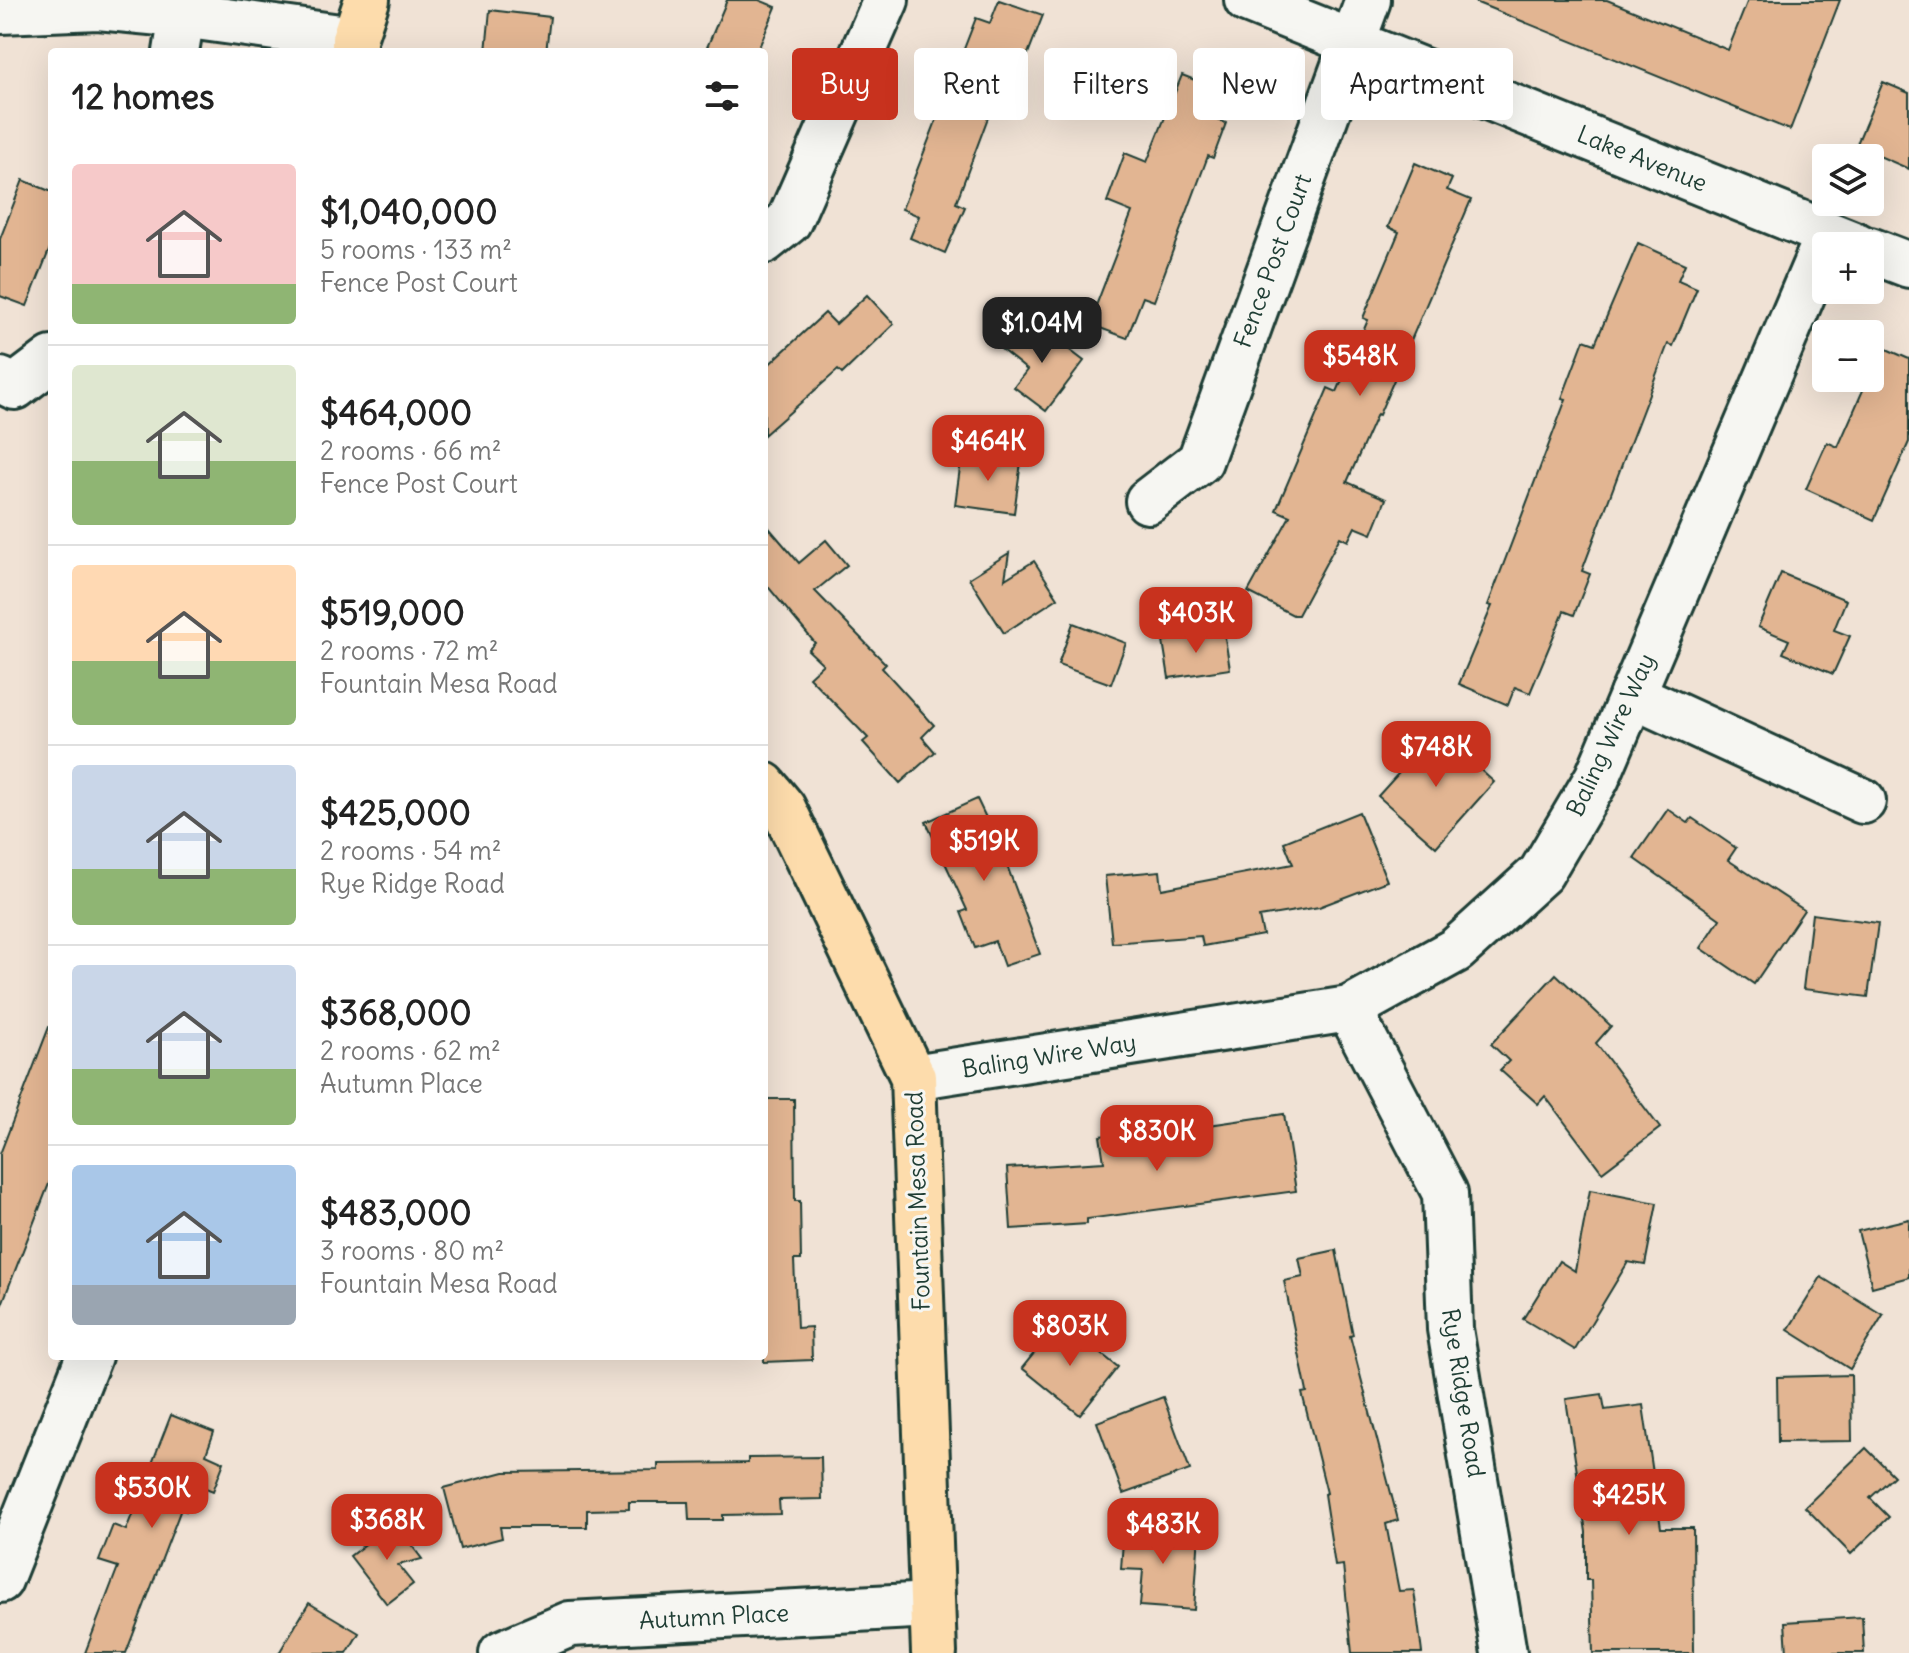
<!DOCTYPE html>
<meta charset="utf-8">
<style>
:root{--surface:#fff;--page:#f6f6f6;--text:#222;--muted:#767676;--line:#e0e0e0;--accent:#c8321e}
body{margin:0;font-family:Delius,sans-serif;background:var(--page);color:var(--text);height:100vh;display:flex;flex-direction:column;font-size:30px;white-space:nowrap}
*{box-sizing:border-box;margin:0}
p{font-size:26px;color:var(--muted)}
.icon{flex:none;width:44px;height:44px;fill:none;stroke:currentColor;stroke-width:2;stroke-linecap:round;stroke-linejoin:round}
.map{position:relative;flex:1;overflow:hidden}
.details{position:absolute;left:48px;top:48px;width:720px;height:1312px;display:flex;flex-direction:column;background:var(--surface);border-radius:8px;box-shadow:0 8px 32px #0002}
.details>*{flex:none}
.hud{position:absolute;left:792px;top:48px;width:760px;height:72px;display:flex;gap:16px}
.tools{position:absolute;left:1812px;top:144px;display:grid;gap:16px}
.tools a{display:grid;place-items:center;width:72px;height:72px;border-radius:8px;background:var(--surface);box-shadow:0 8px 32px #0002;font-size:40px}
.price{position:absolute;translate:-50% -68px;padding:0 18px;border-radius:16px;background:var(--accent);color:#fff;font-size:26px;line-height:52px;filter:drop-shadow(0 2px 4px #0008)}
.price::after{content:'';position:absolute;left:50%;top:48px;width:24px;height:18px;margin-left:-12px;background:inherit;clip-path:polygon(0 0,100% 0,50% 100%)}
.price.on{background:#222;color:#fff}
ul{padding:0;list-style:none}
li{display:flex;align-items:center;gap:24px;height:200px;padding:0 24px}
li+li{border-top:2px solid var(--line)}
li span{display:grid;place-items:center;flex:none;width:224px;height:160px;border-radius:8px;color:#555}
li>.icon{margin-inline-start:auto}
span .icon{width:96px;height:96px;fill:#fffc;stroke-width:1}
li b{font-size:34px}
h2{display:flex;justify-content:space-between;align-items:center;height:96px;padding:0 24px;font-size:34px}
.tag{padding:0 28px;border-radius:8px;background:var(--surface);box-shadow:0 8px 32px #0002;font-size:28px;line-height:72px}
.tag.on{background:var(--accent);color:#fff}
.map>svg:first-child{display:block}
</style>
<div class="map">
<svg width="1909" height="1653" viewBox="0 0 1909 1653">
<rect width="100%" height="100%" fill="#f0e2d5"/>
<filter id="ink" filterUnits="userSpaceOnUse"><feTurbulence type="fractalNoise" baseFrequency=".0125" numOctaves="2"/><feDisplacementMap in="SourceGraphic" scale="16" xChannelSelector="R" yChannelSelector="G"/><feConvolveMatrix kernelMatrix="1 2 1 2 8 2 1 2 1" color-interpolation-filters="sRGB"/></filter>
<g filter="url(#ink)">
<!-- building -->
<g fill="#e2b592" stroke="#1f3d34" stroke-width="2">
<path d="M 727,0 L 759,0 L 776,7 L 757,52 L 705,52 Z"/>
<path d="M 999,0 L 1043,15 L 1019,77 L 1005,72 L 956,203 L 965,207 L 945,253 L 910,238 L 919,216 L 902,209 L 976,18 L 990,23 Z"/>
<path d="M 1475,0 L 1607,0 L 1728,50 L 1748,0 L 1840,0 L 1790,130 L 1475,2 Z"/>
<path d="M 490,10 L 550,17 L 546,52 L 486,52 Z"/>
<path d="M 1182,75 L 1218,89 L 1208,115 L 1226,123 L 1213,158 L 1208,156 L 1154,301 L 1143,297 L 1127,338 L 1089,324 L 1132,212 L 1107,202 L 1125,153 L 1147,162 Z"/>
<path d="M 1883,82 L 1909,93 L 1909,169 L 1856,146 Z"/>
<path d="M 1415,163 L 1452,179 L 1447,190 L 1471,200 L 1379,415 L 1377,414 L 1347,482 L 1386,499 L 1372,534 L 1355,527 L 1348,541 L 1340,537 L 1298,615 L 1293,615 L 1248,592 L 1290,516 L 1276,510 L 1328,388 L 1337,392 L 1368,320 L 1363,318 L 1399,232 L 1388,227 Z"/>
<path d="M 23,180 L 52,192 L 52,243 L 27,306 L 0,296 L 0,239 Z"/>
<path d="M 1638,243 L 1685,264 L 1678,280 L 1697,288 L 1673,346 L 1668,344 L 1627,451 L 1582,571 L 1590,574 L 1574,615 L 1564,611 L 1530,693 L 1515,687 L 1508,705 L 1459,684 L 1492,606 L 1488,605 L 1566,399 L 1562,398 L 1584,340 L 1595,344 Z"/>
<path d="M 867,295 L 894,324 L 842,374 L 838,370 L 764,435 L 764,369 L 825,313 L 836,324 Z"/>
<path d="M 1023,322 L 1042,337 L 1046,332 L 1084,361 L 1046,411 L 1014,387 L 1027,370 L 1001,349 Z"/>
<path d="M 1882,347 L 1909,359 L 1909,442 L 1874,520 L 1806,489 L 1827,442 L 1838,447 Z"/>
<path d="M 962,453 L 1021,462 L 1014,513 L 955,505 Z"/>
<path d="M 764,522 L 799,563 L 826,540 L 847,565 L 815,591 L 886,664 L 882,668 L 934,725 L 922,737 L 935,752 L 900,783 L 863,742 L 868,738 L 809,677 L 823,664 L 808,650 L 815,643 L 764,582 Z"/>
<path d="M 1009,553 L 1005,579 L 1034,561 L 1058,598 L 1004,633 L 969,578 Z"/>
<path d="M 1781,573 L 1846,600 L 1834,630 L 1850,636 L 1833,674 L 1783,653 L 1789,640 L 1758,627 Z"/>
<path d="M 1073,623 L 1126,643 L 1111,684 L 1058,665 Z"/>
<path d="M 1224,632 L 1230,669 L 1169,678 L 1163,641 Z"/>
<path d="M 1437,731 L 1494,782 L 1436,847 L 1378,796 Z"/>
<path d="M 977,799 L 1000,847 L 1040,954 L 1004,966 L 995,941 L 975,948 L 961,912 L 967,910 L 926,822 Z"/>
<path d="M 1668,809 L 1688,823 L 1692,818 L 1736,848 L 1728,860 L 1804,910 L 1754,984 L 1701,948 L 1720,919 L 1634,858 Z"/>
<path d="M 1359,812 L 1387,881 L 1319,907 L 1259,917 L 1263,935 L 1203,946 L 1201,936 L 1112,943 L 1105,876 L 1160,871 L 1162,889 L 1293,864 L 1284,842 Z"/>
<path d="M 1812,914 L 1878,923 L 1868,997 L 1803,989 Z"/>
<path d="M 1556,974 L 1611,1026 L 1596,1043 L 1660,1128 L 1602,1172 L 1545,1096 L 1538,1104 L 1500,1070 L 1509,1061 L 1491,1044 Z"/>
<path d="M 49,1027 L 52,1027 L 52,1176 L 2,1304 L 0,1303 L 0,1154 Z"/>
<path d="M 764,1099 L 794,1099 L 795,1201 L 800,1201 L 801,1260 L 794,1260 L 797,1328 L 811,1327 L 812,1360 L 764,1362 Z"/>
<path d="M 1284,1114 L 1296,1191 L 1087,1219 L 1087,1224 L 1011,1229 L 1007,1168 L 1104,1162 L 1100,1136 L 1180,1123 L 1181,1129 Z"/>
<path d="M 1590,1190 L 1657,1203 L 1645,1265 L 1628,1262 L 1575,1350 L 1523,1319 L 1559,1261 L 1575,1271 Z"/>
<path d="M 1909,1219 L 1909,1277 L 1872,1287 L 1858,1231 Z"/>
<path d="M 1336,1250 L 1353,1335 L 1350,1336 L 1398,1520 L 1386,1524 L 1399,1591 L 1414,1590 L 1422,1653 L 1352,1653 L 1343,1565 L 1335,1566 L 1324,1494 L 1327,1493 L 1302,1393 L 1307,1392 L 1284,1281 L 1303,1277 L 1299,1258 Z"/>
<path d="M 1821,1277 L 1883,1315 L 1850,1369 L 1788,1330 Z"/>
<path d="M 1060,1321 L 1118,1367 L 1080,1415 L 1022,1368 Z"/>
<path d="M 1851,1375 L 1852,1441 L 1778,1442 L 1777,1377 Z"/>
<path d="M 1602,1394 L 1605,1410 L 1643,1405 L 1661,1528 L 1693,1528 L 1694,1653 L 1593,1653 L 1591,1580 L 1586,1580 L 1586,1532 L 1566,1399 Z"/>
<path d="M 1163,1397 L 1190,1470 L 1123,1494 L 1097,1422 Z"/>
<path d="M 171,1415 L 214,1432 L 206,1454 L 224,1462 L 213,1491 L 196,1484 L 186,1511 L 181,1509 L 126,1653 L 85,1653 L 118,1567 L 99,1561 L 113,1525 L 126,1530 Z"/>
<path d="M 1866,1448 L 1894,1476 L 1870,1498 L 1889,1517 L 1851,1554 L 1805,1507 Z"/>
<path d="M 821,1457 L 822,1499 L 779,1500 L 780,1514 L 723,1515 L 723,1520 L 689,1520 L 688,1502 L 629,1502 L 629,1509 L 587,1510 L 587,1527 L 500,1527 L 502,1538 L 460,1549 L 444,1488 L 504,1472 L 658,1470 L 658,1464 L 748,1463 L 748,1458 Z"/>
<path d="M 394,1522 L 422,1559 L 398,1565 L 413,1584 L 387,1604 L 350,1556 Z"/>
<path d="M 1124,1527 L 1199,1533 L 1194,1610 L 1140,1606 L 1143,1570 L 1121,1569 Z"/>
<path d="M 309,1603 L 359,1633 L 347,1653 L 279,1653 Z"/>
<path d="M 1862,1617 L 1864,1653 L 1787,1653 L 1785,1622 Z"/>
</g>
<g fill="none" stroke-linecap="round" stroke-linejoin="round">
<!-- minor casing -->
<g stroke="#1f3d34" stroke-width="50">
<g id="minor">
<path d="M 1247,0 L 1858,246"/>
<path d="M 0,11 L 98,7 L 182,15 L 354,39"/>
<path d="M 176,52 L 182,15"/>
<path d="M 764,241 L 789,221 L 886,0"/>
<path d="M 1870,250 L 1909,265"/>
<path d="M 0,380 L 15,387 L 52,359"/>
<path d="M 1148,501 L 1200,461 L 1368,0"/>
<path d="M 1632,695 L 1863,801"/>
<path d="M 1349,1009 L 1445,1193 L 1450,1329 L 1504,1653"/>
<path d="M 913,1077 L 1349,1009 L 1456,950 L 1541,873 L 1597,778 L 1828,235"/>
<path d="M 0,1580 L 89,1356"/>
<path d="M 502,1653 L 570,1624 L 932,1605"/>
</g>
</g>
<!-- major casing -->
<g stroke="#1f3d34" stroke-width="50">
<g id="major">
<path d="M 354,52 L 354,39 L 367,0"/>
<path d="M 764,785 L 783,808 L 913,1077 L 934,1653"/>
</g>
</g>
<!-- minor -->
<use href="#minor" stroke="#f6f6f2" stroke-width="44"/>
<!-- major -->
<use href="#major" stroke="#fddcac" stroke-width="44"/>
</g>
</g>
<g text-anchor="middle" stroke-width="6" stroke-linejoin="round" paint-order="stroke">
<!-- street labels -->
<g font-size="24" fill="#1f3d34" stroke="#f6f6f2">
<text transform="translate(1642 159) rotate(22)" y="8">Lake Avenue</text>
<text transform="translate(1273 261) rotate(-70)" y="8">Fence Post Court</text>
<text transform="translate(1611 735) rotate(-65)" y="8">Baling Wire Way</text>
<text transform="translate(1049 1056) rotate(-9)" y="8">Baling Wire Way</text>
<text transform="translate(918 1201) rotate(-92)" y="8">Fountain Mesa Road</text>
<text transform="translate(1463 1393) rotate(81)" y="8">Rye Ridge Road</text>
<text transform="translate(714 1617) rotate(-3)" y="8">Autumn Place</text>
</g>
</g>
</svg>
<div class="tools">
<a><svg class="icon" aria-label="layers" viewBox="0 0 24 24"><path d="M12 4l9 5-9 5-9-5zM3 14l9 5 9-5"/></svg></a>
<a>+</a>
<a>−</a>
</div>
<b class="price on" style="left:1042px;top:365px">$1.04M</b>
<b class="price" style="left:1360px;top:398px">$548K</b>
<b class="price" style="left:988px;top:483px">$464K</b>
<b class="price" style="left:1196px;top:655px">$403K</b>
<b class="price" style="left:1436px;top:789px">$748K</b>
<b class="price" style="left:984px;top:883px">$519K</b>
<b class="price" style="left:1157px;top:1173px">$830K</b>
<b class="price" style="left:1070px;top:1368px">$803K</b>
<b class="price" style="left:152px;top:1530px">$530K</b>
<b class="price" style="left:1629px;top:1537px">$425K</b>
<b class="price" style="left:387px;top:1562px">$368K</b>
<b class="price" style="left:1163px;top:1566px">$483K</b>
<div class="hud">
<a class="tag on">Buy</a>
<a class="tag">Rent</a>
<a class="tag">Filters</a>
<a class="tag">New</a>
<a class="tag">Apartment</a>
</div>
<section class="details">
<h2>12 homes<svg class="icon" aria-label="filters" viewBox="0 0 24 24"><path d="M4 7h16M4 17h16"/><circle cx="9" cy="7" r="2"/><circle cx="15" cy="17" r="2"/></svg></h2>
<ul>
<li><span style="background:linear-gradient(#f6c9c9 75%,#8fb573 0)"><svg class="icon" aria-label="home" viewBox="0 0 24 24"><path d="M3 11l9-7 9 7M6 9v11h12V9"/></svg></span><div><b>$1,040,000</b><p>5 rooms · 133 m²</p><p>Fence Post Court</p></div></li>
<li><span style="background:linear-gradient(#dfe7d0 60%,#8fb573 0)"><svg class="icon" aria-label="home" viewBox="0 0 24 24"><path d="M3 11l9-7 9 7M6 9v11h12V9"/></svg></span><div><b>$464,000</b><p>2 rooms · 66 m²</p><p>Fence Post Court</p></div></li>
<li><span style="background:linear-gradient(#ffd9b3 60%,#8fb573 0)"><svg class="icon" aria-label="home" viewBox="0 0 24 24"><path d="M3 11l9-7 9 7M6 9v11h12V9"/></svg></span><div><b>$519,000</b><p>2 rooms · 72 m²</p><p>Fountain Mesa Road</p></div></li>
<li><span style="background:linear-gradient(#c9d6e8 65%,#8fb573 0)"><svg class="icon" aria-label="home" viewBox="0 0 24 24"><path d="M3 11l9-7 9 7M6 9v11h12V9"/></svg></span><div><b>$425,000</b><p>2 rooms · 54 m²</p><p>Rye Ridge Road</p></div></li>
<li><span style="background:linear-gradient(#c9d6e8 65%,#8fb573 0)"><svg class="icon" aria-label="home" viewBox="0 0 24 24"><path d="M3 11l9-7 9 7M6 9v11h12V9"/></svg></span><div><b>$368,000</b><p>2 rooms · 62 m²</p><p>Autumn Place</p></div></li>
<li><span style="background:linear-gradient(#a9c7e8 75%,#9aa5b1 0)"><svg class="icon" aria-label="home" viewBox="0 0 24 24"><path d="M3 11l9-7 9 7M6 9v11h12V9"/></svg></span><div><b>$483,000</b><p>3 rooms · 80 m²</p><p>Fountain Mesa Road</p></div></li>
</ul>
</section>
</div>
